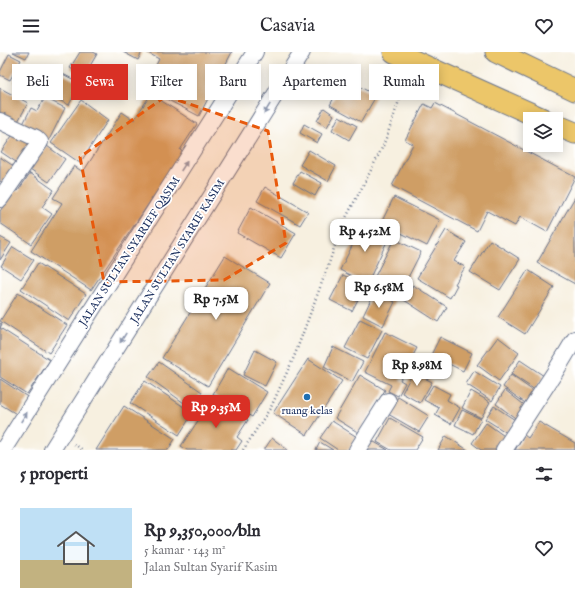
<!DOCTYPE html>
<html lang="id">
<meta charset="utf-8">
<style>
:root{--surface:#fff;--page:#f2f2f3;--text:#2b2b33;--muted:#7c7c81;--accent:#d93025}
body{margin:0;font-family:"IM FELL English",serif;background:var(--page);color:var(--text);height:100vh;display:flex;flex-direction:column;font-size:15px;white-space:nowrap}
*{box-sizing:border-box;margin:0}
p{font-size:13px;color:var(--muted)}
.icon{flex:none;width:22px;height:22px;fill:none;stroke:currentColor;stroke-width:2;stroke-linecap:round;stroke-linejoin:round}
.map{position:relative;height:398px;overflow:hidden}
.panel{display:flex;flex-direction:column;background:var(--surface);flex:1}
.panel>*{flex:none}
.hud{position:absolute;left:12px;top:12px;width:551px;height:36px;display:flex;gap:8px}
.controls{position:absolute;left:523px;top:60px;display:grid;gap:8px}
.controls a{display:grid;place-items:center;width:40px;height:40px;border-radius:0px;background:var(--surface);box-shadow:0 2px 10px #0003;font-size:20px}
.price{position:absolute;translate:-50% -34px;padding:0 9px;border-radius:8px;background:#fff;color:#222;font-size:13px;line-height:26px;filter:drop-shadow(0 1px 2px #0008)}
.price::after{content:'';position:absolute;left:50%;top:24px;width:12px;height:9px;margin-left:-6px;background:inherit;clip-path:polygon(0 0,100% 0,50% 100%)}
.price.selected{background:var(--accent);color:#fff}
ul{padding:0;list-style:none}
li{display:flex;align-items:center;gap:12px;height:100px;padding:0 20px}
li span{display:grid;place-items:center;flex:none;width:112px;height:80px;border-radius:0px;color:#555}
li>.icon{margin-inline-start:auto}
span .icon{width:48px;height:48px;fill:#fffc;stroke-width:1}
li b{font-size:17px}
h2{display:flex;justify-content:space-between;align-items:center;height:48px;padding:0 20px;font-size:17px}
.chip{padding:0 14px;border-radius:0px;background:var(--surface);box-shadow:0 2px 10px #0003;font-size:14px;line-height:36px}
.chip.selected{background:var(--accent);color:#fff}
header{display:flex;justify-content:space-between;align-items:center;height:52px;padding:0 20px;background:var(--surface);font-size:18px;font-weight:600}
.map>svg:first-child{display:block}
</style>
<header><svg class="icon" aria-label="menu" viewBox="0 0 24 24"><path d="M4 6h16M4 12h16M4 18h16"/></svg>Casavia<svg class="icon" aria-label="heart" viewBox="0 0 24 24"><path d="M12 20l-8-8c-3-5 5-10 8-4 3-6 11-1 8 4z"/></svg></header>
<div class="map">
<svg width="575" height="398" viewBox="0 0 575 398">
<rect width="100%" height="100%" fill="#fff"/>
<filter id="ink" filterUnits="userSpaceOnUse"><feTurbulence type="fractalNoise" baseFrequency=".025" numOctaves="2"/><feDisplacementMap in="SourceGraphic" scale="8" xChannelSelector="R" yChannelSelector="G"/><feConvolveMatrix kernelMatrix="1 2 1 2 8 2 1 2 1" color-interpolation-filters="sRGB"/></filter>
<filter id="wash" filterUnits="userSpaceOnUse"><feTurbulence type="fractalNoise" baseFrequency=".012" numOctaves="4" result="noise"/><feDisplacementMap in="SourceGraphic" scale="16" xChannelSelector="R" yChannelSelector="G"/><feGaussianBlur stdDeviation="0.9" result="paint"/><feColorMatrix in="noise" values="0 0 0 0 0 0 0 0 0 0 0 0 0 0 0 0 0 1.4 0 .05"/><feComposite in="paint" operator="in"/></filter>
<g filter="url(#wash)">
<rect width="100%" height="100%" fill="#f7f0e0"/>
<g id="blocks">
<!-- building -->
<g fill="#cf9e65">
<path d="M 13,0 L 29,0 L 26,6 Z"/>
<path d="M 80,0 L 93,0 L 97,2 L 84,24 L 70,16 Z"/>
<path d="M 123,0 L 142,0 L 138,8 Z"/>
<path d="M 146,0 L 232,0 L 199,64 L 145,36 L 159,7 Z"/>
<path d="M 9,2 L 21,8 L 10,28 L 0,23 L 0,20 Z"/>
<path d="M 23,12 L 38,20 L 29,38 L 14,30 Z"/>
<path d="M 59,20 L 80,31 L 69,53 L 47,42 Z"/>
<path d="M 345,26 L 376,44 L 361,70 L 330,53 Z"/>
<path d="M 0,36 L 28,51 L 16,73 L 0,64 Z"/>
<path d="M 151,42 L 197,72 L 180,98 L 183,100 L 91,238 L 31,199 L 62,151 L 53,146 L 74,114 L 83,120 L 122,60 L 134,68 Z"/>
<path d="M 45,46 L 65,56 L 49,88 L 22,74 L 31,56 L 37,59 Z"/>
<path d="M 81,48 L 108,68 L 80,111 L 51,91 Z"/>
<path d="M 435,51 L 575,125 L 547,180 L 520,165 L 515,174 L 487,159 L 477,179 L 392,134 L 413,92 L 405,88 L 424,52 L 432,56 Z"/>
<path d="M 324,56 L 334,63 L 327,75 L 317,69 Z"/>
<path d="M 339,64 L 357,74 L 349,88 L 332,78 Z"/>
<path d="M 304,72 L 322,82 L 317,91 L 300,81 Z"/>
<path d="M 16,78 L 37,93 L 22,114 L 1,100 Z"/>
<path d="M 47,94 L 65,107 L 49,130 L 30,117 Z"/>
<path d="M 309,98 L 336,114 L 328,129 L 300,113 Z"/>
<path d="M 0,105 L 15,115 L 3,132 L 0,129 Z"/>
<path d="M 300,119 L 322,131 L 315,144 L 293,131 Z"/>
<path d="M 30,121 L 54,138 L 42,155 L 52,162 L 31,192 L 0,171 L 0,159 L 16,137 L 18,139 Z"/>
<path d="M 265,135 L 308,160 L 300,173 L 257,149 Z"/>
<path d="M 394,145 L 440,168 L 427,194 L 381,171 Z"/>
<path d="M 575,145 L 575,232 L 537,211 Z"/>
<path d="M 251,155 L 296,181 L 281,206 L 237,181 Z"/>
<path d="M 364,170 L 390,183 L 367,232 L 340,218 Z"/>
<path d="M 446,178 L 466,190 L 454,209 L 465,215 L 455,232 L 457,233 L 450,246 L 417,226 Z"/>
<path d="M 0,185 L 11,191 L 0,208 Z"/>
<path d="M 394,187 L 421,200 L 397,247 L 370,234 Z"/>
<path d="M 490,188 L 520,207 L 500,238 L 470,220 Z"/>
<path d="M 13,195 L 34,208 L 21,227 L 1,214 Z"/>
<path d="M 225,204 L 270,231 L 208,334 L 162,306 Z"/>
<path d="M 38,211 L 86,242 L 69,269 L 21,237 Z"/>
<path d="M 528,218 L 554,235 L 525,282 L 498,265 Z"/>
<path d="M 343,223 L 365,234 L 352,259 L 330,248 Z"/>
<path d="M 413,233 L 447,255 L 438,270 L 404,248 Z"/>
<path d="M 375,239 L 395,250 L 383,274 L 363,264 Z"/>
<path d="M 18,241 L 67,273 L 49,301 L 0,269 Z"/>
<path d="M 360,267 L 382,278 L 367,307 L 345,296 Z"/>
<path d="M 0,271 L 2,272 L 0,276 L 50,308 L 27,342 L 0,325 Z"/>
<path d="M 385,280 L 417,296 L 400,328 L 405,331 L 398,344 L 388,339 L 391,333 L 365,320 Z"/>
<path d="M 440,285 L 472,301 L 463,319 L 431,303 Z"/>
<path d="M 498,285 L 519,301 L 499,329 L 477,313 Z"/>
<path d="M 333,295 L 363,310 L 352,330 L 324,315 Z"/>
<path d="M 255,298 L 277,310 L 265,334 L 243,323 Z"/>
<path d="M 308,307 L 342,329 L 307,383 L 273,361 Z"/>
<path d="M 520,308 L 544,324 L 535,338 L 511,322 Z"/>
<path d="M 159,310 L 202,340 L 191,356 L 148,325 Z"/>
<path d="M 228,316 L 267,340 L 252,365 L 213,342 Z"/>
<path d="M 474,319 L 500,335 L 492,349 L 466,332 Z"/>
<path d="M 413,320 L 432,330 L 420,351 L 402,341 Z"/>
<path d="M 360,323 L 385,338 L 359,381 L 335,366 Z"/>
<path d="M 511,323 L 536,341 L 528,353 L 503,335 Z"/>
<path d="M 0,327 L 29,346 L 18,363 L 0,352 Z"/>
<path d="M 145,329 L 193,361 L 179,383 L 130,351 Z"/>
<path d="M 433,333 L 450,342 L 447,348 L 460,356 L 451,372 L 435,363 L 439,356 L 424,348 Z"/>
<path d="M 505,338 L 527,355 L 518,368 L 496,352 Z"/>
<path d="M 471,339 L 490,350 L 481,366 L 462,356 Z"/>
<path d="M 214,345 L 248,368 L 237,385 L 242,389 L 236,398 L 187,398 L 181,394 Z"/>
<path d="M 398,345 L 429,364 L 419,380 L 388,362 Z"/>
<path d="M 124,354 L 175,387 L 168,398 L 96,398 Z"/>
<path d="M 494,354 L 515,368 L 507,381 L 485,367 Z"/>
<path d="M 462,358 L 481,367 L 473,382 L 455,373 Z"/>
<path d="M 390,366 L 423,385 L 415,398 L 391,398 L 377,390 Z"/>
<path d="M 332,369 L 357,385 L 349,398 L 338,398 L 320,386 Z"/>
<path d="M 539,370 L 575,391 L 575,398 L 515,398 L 524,383 L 528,386 Z"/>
<path d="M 486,371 L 507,386 L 499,398 L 481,398 L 472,391 Z"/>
<path d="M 446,384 L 468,398 L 438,398 Z"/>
<path d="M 272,386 L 288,398 L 264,398 Z"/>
<path d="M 369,387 L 388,398 L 364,398 Z"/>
<path d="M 320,390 L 333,398 L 316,398 Z"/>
</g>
</g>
</g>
<g filter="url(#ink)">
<use href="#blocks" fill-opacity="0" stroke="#68738c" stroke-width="1"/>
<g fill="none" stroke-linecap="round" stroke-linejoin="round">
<!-- minor casing -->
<g stroke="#68738c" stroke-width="18">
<g id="minor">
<path d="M 0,69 L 36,86 L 40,90 L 0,147"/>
<path d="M 3,398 L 255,0"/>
<path d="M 52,398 L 302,0"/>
<path d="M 357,398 L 388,349"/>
<path d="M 504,398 L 555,320 L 575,287"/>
</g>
</g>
<!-- major casing -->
<g stroke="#68738c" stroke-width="23">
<g id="major">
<path d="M 394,0 L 543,67"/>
<path d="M 496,0 L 575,38"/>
<path d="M 556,73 L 575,81"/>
</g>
</g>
<!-- path -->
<g stroke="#68738c" stroke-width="2.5" stroke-dasharray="1 3" stroke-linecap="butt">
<path d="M 74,392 L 83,398"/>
<path d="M 243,398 L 271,355 L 294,305 L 328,214 L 342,173 L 366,128 L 384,92 L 407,26"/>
</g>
<!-- minor -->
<use href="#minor" stroke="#fff" stroke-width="16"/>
<!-- major -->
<use href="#major" stroke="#ecc669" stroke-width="21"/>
</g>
<!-- one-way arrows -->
<defs><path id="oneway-solid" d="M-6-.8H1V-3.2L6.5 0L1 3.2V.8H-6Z"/></defs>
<g fill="#8d97ae">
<use href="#oneway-solid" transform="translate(267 57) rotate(122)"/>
<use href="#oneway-solid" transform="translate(184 114) rotate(-57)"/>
<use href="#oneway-solid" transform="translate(123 286) rotate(122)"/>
<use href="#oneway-solid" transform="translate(24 365) rotate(-57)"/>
</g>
</g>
<!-- marked area -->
<path fill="#e8590c" fill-opacity="0.2" stroke="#e8590c" stroke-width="3" stroke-dasharray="8 5" stroke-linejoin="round" d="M 166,44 L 268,79 L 286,191 L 224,228 L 104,230 L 80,105 Z"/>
<!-- markers -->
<circle fill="#1f6fb2" stroke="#fff" stroke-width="1.5" cx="307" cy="345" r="4"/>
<g text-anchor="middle" stroke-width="3.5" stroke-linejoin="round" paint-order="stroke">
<!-- street labels -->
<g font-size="11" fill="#1b2f5e" stroke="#fff">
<text transform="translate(129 199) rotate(-57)" y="4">JALAN SULTAN SYARIEF QASIM</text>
<text transform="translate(177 199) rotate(-58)" y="4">JALAN SULTAN SYARIF KASIM</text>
</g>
<!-- poi labels -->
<g font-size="11" fill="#1b2f5e" stroke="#fff">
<text x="307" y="362">ruang kelas</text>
</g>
</g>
</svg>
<div class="controls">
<a><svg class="icon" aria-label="layers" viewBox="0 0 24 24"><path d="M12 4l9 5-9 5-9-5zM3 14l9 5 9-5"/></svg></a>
</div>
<b class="price" style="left:365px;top:201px">Rp 4.52M</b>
<b class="price" style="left:379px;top:257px">Rp 6.58M</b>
<b class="price" style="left:216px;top:269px">Rp 7.5M</b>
<b class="price" style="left:417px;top:335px">Rp 8.98M</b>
<b class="price selected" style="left:216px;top:377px">Rp 9.35M</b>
<div class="hud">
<a class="chip">Beli</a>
<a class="chip selected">Sewa</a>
<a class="chip">Filter</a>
<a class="chip">Baru</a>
<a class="chip">Apartemen</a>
<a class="chip">Rumah</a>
</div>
</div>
<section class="panel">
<h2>5 properti<svg class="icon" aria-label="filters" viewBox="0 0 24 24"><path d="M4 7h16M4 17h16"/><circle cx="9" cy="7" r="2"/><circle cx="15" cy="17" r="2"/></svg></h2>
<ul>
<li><span style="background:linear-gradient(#bfe0f5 65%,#c2b280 0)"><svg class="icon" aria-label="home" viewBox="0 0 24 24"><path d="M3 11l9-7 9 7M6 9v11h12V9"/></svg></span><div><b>Rp 9,350,000/bln</b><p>5 kamar · 143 m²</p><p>Jalan Sultan Syarif Kasim</p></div><svg class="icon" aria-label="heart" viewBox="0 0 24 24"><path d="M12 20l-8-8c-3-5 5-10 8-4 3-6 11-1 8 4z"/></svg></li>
</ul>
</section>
